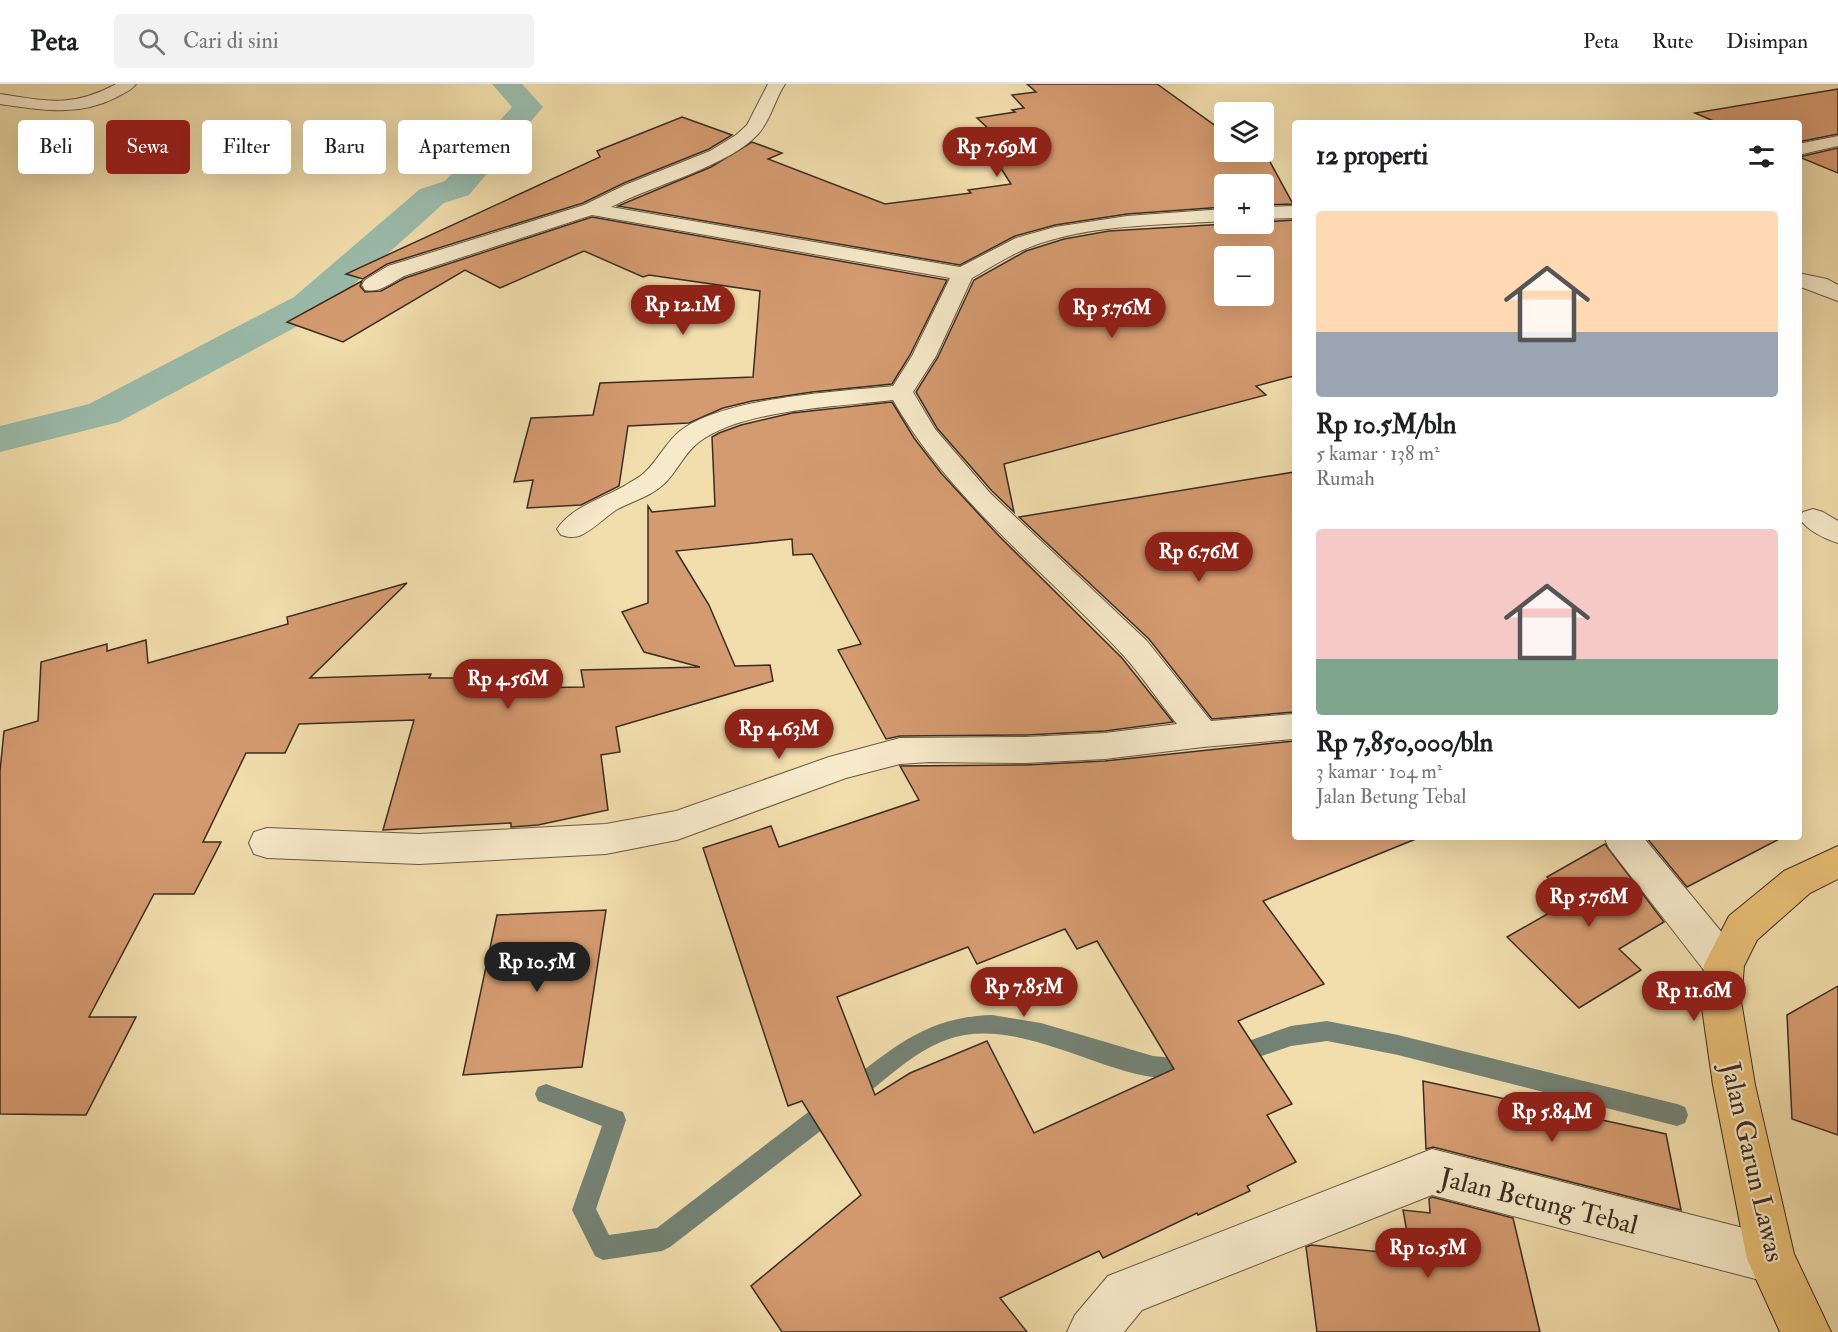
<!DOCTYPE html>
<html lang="id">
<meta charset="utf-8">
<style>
:root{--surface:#fff;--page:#f2f2f2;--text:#202124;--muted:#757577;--line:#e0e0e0;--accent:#8f2418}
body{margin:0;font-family:"IM FELL Double Pica",serif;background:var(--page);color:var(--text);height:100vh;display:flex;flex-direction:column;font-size:22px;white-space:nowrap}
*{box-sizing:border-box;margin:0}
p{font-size:20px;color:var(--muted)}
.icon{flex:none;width:33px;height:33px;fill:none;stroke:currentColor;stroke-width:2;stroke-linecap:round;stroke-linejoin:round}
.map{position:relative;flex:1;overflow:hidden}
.panel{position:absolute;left:1292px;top:36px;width:510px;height:720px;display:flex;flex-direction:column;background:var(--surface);border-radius:6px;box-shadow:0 6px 24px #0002}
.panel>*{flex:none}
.guide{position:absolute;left:18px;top:36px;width:570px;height:54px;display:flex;gap:12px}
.buttons{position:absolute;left:1214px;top:18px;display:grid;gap:12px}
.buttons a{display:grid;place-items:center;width:60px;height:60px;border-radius:6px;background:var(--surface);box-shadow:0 6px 24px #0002;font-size:30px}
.price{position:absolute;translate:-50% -51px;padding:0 14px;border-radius:21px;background:var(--accent);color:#fff;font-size:20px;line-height:39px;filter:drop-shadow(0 2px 3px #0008)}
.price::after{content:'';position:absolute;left:50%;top:36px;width:18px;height:14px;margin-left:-9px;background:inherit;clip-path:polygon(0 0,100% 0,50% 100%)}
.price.current{background:#222;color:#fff}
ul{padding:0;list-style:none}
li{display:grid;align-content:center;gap:12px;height:318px;padding:0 24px}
li span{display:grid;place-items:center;height:186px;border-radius:6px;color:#555}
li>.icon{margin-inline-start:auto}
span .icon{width:108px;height:108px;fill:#fffc;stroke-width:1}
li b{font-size:26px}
h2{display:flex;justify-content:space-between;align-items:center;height:72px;padding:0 24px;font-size:26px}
.tag{padding:0 21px;border-radius:6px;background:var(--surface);box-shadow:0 6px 24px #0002;font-size:21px;line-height:54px}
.tag.current{background:var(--accent);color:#fff}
header{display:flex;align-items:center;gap:36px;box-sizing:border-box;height:84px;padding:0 30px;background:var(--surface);border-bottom:2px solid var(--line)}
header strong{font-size:28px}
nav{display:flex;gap:33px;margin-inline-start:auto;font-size:21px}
.search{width:420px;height:54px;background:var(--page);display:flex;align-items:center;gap:15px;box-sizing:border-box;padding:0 21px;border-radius:6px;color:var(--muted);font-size:22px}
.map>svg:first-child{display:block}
</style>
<header>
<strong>Peta</strong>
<div class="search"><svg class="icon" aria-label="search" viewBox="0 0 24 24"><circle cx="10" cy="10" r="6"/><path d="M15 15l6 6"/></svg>Cari di sini</div>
<nav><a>Peta</a><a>Rute</a><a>Disimpan</a></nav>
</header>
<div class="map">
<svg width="1838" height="1248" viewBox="0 0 1838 1248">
<rect width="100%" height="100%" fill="#f2dead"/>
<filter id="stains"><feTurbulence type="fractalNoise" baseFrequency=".00333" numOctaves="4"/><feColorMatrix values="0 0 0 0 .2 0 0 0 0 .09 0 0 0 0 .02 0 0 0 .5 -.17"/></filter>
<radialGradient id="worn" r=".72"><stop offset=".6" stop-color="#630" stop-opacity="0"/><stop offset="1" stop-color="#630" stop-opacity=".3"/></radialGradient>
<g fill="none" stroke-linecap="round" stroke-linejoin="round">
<!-- stream -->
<g fill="#748275" fill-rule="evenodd">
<path d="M 992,931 L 1041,939 L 1153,972 L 1175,974 L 1196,972 L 1203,975 L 1207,982 L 1203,989 C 1132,1018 1030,925 946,956 C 913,968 887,995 860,1015 L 852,1018 L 844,1015 L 841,1008 L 844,1001 C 895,963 926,933 992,931 Z"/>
<path d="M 1327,937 L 1398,951 L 1677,1020 L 1685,1023 L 1688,1031 L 1685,1039 L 1677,1042 L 1398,971 L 1327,957 L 1291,962 L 1235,981 L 1228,978 L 1224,971 L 1228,964 L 1291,942 Z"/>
<path d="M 546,1000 L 623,1028 L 626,1036 L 596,1125 L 609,1151 L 657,1144 L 824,1016 L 832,1013 L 840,1016 L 843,1024 L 840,1032 L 670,1163 L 662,1167 L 603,1176 L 595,1172 L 572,1126 L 602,1042 L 538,1017 L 535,1010 L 538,1003 Z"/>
</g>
<!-- canal -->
<path fill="#9bbcac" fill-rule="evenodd" d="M 492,0 L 522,0 L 543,23 L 469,111 L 444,119 L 322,229 L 119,338 L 0,368 L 0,342 L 89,320 L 294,213 L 420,105 L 445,97 L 512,23 Z"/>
</g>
<!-- building -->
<g fill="#d59b70" stroke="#3a2c23" stroke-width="1.5" fill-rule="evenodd">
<path d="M 1027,0 L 1157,0 L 1224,48 L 1224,68 L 1263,68 L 1263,65 L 1293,120 L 1263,121 L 1263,100 L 1224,100 L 1224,123 L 1127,130 L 1055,141 L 1015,152 L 960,181 L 618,122 L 711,83 L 752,58 L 782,69 L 768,75 L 885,120 L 971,109 L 968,106 L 1011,100 L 979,50 L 992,48 L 977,34 L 1015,28 L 1012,26 L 1024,24 L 1012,11 L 1036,8 Z"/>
<path d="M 1838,5 L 1838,50 L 1798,58 L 1798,39 L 1718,39 L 1695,29 Z"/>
<path d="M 682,33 L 732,51 L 709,65 L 624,99 L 583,119 L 387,180 L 363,195 L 346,190 L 600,73 L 597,67 Z"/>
<path d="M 1838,64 L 1838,89 L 1799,73 Z"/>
<path d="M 592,133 L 947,196 L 910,271 L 892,300 L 812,308 L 752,317 L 723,324 L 689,339 L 628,342 L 619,402 L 581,421 L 527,424 L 533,396 L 514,398 L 531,334 L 593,331 L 600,299 L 753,293 L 760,207 L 649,191 L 643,193 L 584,167 L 500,204 L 465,186 L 343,258 L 287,238 L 362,197 L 360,202 L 365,208 L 381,207 L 405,194 Z"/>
<path d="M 1294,136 L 1294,292 L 1256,302 L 1266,311 L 1004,380 L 1014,428 L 992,407 L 937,344 L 916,308 L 938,273 L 974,196 L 1026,167 L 1064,155 L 1109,147 ZM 1224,172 L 1263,172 L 1263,212 L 1224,212 Z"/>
<path d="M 892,318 L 914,354 L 941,389 L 999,452 L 1122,574 L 1173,638 L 1105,647 L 1026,651 L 900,652 L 886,655 L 838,566 L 861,560 L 812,470 L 793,471 L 792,455 L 676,467 L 709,521 L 735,582 L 770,581 L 773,597 L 616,643 L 620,668 L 601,671 L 608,726 L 538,741 L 511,743 L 511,739 L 383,746 L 414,636 L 299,640 L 285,669 L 246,669 L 203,758 L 221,758 L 194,810 L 154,810 L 89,933 L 136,933 L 86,1031 L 0,1030 L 0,687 L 4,647 L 38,637 L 41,578 L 107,560 L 107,567 L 146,556 L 148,579 L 288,540 L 287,533 L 407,499 L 310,594 L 431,590 L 429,594 L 471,594 L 468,605 L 584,603 L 581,586 L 700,583 L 644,568 L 622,528 L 648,519 L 648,422 L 652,428 L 715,422 L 712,353 L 719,349 L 741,341 L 792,329 Z"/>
<path d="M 1294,388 L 1294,628 L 1212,635 L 1149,555 L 1019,433 Z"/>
<path d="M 1294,657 L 1294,753 L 1416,753 L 1416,755 L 1263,817 L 1324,900 L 1238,937 L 1292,1020 L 1267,1031 L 1296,1078 L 1247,1102 L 1250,1107 L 1198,1131 L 1197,1129 L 1103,1174 L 1099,1167 L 1000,1214 L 1027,1248 L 782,1248 L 751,1202 L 861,1111 L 802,1017 L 788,1022 L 703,764 L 771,742 L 779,763 L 919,716 L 900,682 L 1026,681 L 1105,677 ZM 1065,845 L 1077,865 L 1097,857 L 1174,985 L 1034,1049 L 987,957 L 910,989 L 875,1011 L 837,913 L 968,863 L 977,880 Z"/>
<path d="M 1646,753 L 1783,753 L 1687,803 Z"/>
<path d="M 1605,760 L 1664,838 L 1619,865 L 1641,886 L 1579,924 L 1507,853 L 1572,816 L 1547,793 Z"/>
<path d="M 606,826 L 582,983 L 463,991 L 497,831 Z"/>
<path d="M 1838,902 L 1838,1051 L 1792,1035 L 1787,931 Z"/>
<path d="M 1423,997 L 1666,1050 L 1681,1126 L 1433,1063 L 1426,1065 Z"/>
<path d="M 1432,1113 L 1513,1134 L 1540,1248 L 1317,1248 L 1306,1163 L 1311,1161 L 1411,1171 L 1403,1126 L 1430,1129 L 1429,1115 Z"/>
</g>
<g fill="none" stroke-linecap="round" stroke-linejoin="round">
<!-- minor casing -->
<g stroke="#685846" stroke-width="2">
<g id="minor">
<path d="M 116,0 L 136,0 C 132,6 124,9 117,13 C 78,33 41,26 0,20 L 0,10 C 47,17 72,24 116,0 Z"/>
<path d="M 768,0 L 785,0 C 775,15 771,35 759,49 C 730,82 653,101 611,123 L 960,183 L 1016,154 L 1055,143 L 1127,132 L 1224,125 L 1224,137 C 1164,141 1099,140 1041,159 C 1019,166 999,178 979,190 L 972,194 L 936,272 L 913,308 L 935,345 L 990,409 L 1147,557 L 1211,637 L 1294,630 L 1294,655 L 1203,663 L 1105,675 L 1026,679 L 929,678 L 900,680 L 846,694 L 677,756 L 606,770 L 419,780 L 267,774 L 254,770 L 249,759 L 254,748 L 267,744 L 419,750 L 606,740 L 676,727 L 829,673 L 900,654 L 1026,653 L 1105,649 L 1177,640 C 1159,618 1143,593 1124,572 C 1046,487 951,418 893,316 C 838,323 743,325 699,358 C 684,369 677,388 664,400 C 650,413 632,417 616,426 C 604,434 592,447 579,452 C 572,454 568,453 561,451 L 557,445 C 573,421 606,414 629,399 C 634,396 640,393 644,389 C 658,377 665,359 680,347 C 725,313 836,308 893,302 L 912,272 L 950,194 L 592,131 L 404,192 C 391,199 380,209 365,206 L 362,201 L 365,196 L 388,182 L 584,121 L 625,101 L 710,67 L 736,51 L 747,41 Z"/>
<path d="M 1838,52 L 1838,62 L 1798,71 L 1798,60 Z"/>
<path d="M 1294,122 L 1294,134 L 1263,135 L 1263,123 Z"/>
<path d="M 1798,189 L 1827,195 L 1838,201 L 1838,217 L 1798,202 Z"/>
<path d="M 1813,425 L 1823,428 L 1838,437 L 1838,459 C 1824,455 1807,446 1799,434 L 1803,428 Z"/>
<path d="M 1604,753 L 1643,753 L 1738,868 L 1744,881 L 1738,894 L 1724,899 L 1710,894 L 1609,764 Z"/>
<path d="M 1432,1065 L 1771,1151 L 1788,1158 L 1795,1175 L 1788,1192 L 1771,1199 L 1432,1111 L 1142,1226 L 1124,1248 L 1067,1248 L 1075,1231 L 1108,1192 Z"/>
</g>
</g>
<!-- major casing -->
<g stroke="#3a2c23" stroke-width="2">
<path id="major" d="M 1838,762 L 1838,795 L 1810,809 L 1757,856 L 1744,882 L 1741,917 L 1755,1001 L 1794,1170 L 1831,1248 L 1780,1248 L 1747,1175 L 1713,1001 L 1701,917 L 1704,881 L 1729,832 L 1784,787 Z"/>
</g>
<!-- minor -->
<use href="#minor" fill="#f7eaca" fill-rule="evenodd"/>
<!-- major -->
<use href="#major" fill="#e9bf76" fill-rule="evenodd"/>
</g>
<g text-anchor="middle" stroke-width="4.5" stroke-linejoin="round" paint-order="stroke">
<!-- near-street labels -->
<g font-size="27" fill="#3a2c23" stroke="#f7eaca">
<text transform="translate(1753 1078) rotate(77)" y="9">Jalan Garun Lawas</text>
<text transform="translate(1539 1117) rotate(14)" y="9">Jalan Betung Tebal</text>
</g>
</g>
<rect width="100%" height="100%" filter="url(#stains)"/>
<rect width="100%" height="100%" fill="url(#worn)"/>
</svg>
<div class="buttons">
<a><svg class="icon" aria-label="layers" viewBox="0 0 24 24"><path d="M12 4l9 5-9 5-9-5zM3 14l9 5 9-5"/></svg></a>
<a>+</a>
<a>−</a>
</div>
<b class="price" style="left:997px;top:94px">Rp 7.69M</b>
<b class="price" style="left:683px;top:252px">Rp 12.1M</b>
<b class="price" style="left:1112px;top:255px">Rp 5.76M</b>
<b class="price" style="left:1199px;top:499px">Rp 6.76M</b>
<b class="price" style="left:508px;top:626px">Rp 4.56M</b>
<b class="price" style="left:779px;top:676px">Rp 4.63M</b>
<b class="price" style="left:1589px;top:844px">Rp 5.76M</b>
<b class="price current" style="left:537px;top:909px">Rp 10.5M</b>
<b class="price" style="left:1024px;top:934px">Rp 7.85M</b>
<b class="price" style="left:1694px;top:938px">Rp 11.6M</b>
<b class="price" style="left:1552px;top:1059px">Rp 5.84M</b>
<b class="price" style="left:1428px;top:1195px">Rp 10.5M</b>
<div class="guide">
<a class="tag">Beli</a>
<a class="tag current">Sewa</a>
<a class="tag">Filter</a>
<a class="tag">Baru</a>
<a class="tag">Apartemen</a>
</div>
<section class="panel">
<h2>12 properti<svg class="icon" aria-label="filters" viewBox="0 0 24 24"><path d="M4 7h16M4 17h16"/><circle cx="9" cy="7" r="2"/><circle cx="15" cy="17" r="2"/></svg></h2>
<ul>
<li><span style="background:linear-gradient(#ffd9b3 65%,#9aa5b1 0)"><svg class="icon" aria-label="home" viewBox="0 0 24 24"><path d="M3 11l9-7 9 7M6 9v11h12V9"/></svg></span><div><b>Rp 10.5M/bln</b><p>5 kamar · 138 m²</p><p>Rumah</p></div></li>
<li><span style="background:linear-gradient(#f6c9c9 70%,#7fa58c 0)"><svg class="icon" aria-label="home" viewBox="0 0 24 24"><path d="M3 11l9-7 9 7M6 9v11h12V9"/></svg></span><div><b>Rp 7,850,000/bln</b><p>3 kamar · 104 m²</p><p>Jalan Betung Tebal</p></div></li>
</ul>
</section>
</div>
